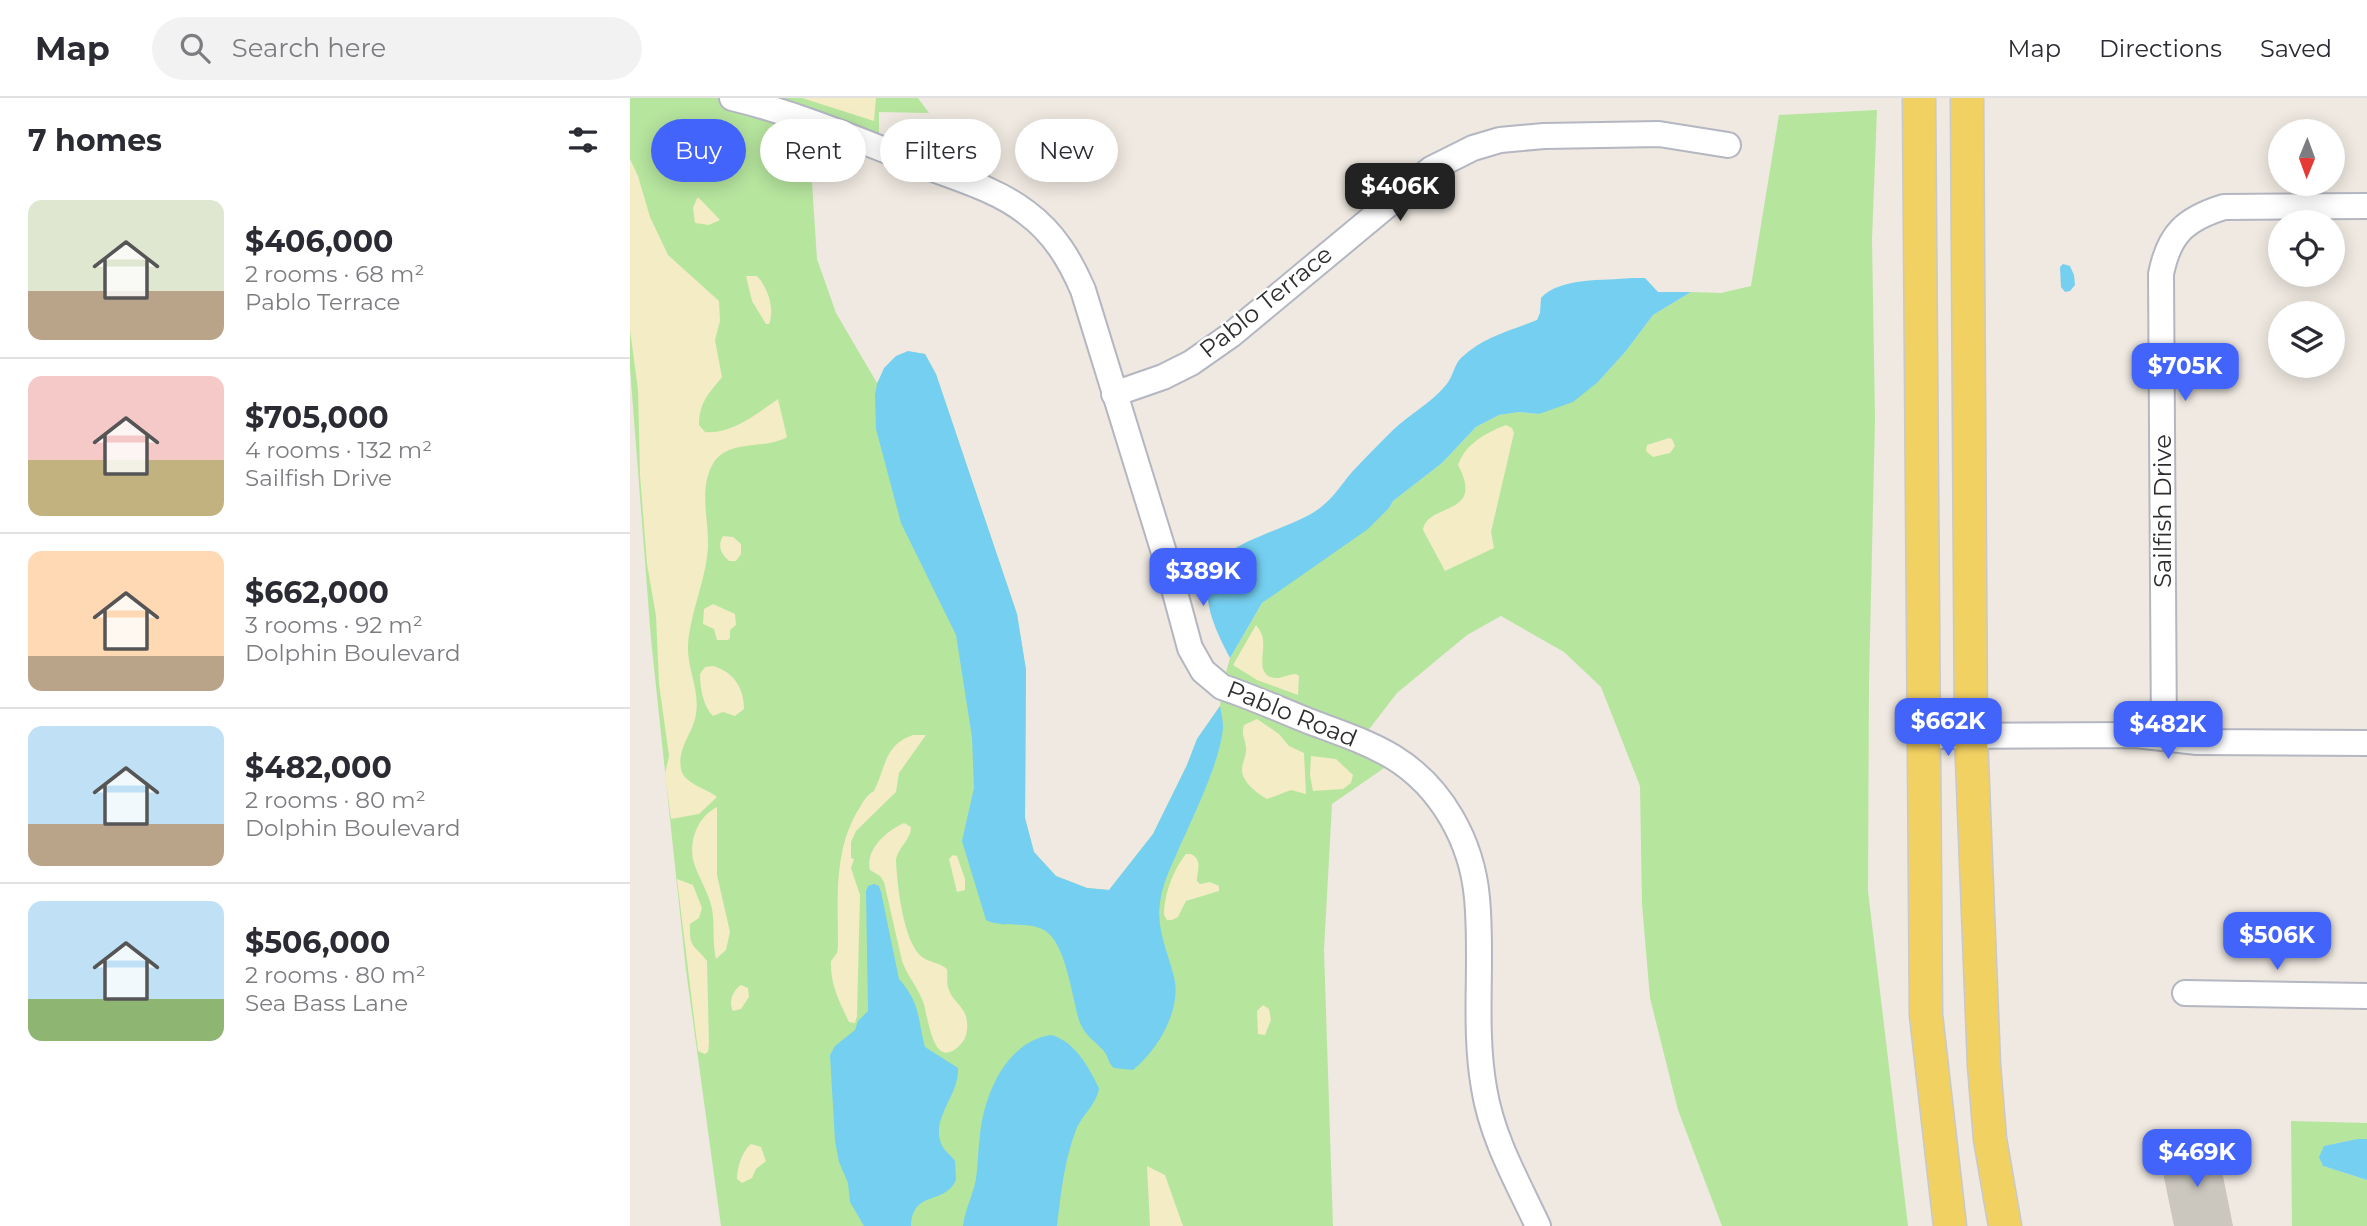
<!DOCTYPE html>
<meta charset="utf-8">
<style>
:root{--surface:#fff;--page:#f2f2f3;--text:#2b2b33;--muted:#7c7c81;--line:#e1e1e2;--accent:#4264fb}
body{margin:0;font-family:Montserrat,sans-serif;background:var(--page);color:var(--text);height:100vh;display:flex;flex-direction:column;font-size:26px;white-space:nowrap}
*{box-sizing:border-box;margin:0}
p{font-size:23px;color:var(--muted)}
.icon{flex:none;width:38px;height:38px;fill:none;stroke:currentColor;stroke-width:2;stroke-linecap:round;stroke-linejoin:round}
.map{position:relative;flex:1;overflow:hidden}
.details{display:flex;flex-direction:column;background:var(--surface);width:630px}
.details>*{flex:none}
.banner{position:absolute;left:21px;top:21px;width:665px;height:63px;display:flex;gap:14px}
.needle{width:46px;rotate:181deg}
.controls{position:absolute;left:1638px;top:21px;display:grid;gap:14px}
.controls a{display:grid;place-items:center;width:77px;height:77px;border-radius:50%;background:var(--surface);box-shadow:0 4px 18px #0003;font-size:35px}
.price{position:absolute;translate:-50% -60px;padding:0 16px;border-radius:14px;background:var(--accent);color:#fff;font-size:23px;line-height:46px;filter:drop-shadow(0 2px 4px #0008)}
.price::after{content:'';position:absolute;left:50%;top:42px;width:21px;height:16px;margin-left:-10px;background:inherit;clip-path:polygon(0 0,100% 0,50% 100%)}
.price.selected{background:#222;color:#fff}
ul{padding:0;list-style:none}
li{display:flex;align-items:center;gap:21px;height:175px;padding:0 28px}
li+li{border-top:2px solid var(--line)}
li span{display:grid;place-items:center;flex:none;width:196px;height:140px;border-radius:14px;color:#555}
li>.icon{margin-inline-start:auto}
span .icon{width:84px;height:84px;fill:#fffc;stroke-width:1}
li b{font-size:30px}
h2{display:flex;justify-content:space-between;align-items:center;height:84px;padding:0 28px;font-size:30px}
.tag{padding:0 24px;border-radius:32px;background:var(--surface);box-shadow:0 4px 18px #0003;font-size:24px;line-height:63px}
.tag.selected{background:var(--accent);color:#fff}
header{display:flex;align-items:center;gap:42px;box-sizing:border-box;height:98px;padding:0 35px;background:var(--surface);border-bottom:2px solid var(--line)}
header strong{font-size:33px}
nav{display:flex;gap:38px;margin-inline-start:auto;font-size:24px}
.search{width:490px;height:63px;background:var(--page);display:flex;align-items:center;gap:18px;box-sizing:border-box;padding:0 24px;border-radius:38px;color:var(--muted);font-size:26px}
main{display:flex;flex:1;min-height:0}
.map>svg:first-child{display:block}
</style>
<header>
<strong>Map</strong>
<div class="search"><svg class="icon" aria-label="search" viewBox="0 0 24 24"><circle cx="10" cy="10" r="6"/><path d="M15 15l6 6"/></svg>Search here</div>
<nav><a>Map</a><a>Directions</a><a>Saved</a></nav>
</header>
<main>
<section class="details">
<h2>7 homes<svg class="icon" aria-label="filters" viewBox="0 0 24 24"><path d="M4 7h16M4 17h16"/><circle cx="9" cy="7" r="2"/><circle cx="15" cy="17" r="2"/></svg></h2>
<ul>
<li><span style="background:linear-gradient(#dfe7d0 65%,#b9a48a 0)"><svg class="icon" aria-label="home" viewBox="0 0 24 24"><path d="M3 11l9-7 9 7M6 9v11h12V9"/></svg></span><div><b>$406,000</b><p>2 rooms · 68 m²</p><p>Pablo Terrace</p></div></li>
<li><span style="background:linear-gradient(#f6c9c9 60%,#c2b280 0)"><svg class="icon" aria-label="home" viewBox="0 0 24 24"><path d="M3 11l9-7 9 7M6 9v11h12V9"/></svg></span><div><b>$705,000</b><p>4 rooms · 132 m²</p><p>Sailfish Drive</p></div></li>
<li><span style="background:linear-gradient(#ffd9b3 75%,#b9a48a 0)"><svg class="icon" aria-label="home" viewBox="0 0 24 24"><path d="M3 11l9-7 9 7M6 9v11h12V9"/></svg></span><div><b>$662,000</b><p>3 rooms · 92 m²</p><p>Dolphin Boulevard</p></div></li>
<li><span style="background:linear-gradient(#bfe0f5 70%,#b9a48a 0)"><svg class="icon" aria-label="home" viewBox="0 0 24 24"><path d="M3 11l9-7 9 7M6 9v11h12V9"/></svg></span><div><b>$482,000</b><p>2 rooms · 80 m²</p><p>Dolphin Boulevard</p></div></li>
<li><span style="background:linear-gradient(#bfe0f5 70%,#8fb573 0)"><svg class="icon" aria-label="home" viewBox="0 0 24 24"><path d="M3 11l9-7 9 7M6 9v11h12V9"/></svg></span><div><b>$506,000</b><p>2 rooms · 80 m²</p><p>Sea Bass Lane</p></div></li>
</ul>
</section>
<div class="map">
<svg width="1737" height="1128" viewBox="0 0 1737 1128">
<rect width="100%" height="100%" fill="#efe9e1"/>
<!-- green -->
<g fill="#b6e59e">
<path d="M 0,0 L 288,0 L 299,15 L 249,14 L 249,39 L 178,23 L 187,161 L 206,215 L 247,285 C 261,262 264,250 295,256 L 306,276 L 387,516 L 396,572 L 395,720 L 404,754 L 426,778 L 457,790 L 479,792 L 523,736 L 557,667 L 567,641 L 590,608 L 592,589 L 600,560 L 632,505 L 759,410 L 763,403 L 812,365 L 846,329 L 869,317 L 888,314 L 909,316 L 968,284 L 996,253 L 1023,217 L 1061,194 L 1091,195 L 1121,188 L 1149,17 L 1247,12 L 1242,141 L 1245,321 L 1239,585 L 1238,793 L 1278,1128 L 1092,1128 L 1048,1012 L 1020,900 L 1012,806 L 1010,688 L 971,589 L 934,554 L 871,518 L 837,537 L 767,595 L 730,643 L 757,668 L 702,706 L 694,852 L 703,1128 L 91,1128 L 56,872 L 21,541 L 0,270 Z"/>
<path d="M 1661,1023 L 1737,1025 L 1737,1041 L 1727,1041 L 1695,1048 L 1693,1068 L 1737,1082 L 1737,1128 L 1662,1128 Z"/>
</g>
<!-- sand -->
<g fill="#f3ecc5">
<path d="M 172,0 L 246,0 L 244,23 Z"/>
<path d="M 0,61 L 8,78 L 20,119 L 38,157 L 89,203 L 90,223 L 85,242 L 92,279 C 79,295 69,305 69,327 L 75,334 C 100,337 128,315 148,301 L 157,339 C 135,352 100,341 84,364 C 68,389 79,422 78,448 C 77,479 60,515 58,547 C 57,571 70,592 66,616 C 63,636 47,649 51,671 C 54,686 76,690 87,699 L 69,716 L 41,721 L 35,676 L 39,658 L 29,586 L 26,518 L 17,466 L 10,377 L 8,292 L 0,232 Z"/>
<path d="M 67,100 L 69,100 L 90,122 L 79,127 L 65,125 L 63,110 Z"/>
<path d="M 116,178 L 127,178 C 138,190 145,211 139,226 L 136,226 L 122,203 Z"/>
<path d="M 876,327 L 882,330 L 884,335 L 861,434 L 864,450 L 815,473 L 793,432 C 797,404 856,419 828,367 C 836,345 856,335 876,327 Z"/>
<path d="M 1039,340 L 1042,341 L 1045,348 L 1040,355 L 1023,359 L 1016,353 L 1017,347 Z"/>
<path d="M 93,438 L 103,439 L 111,446 L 111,456 L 106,463 L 99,463 C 91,456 87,448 93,438 Z"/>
<path d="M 83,506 L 105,516 L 106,527 L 100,532 L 100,540 L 98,542 L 87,542 L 84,531 L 73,526 L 74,511 Z"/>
<path d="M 626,527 C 630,532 633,537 633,543 C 635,556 624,581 649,580 C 654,579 660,576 666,576 L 669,578 L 668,597 L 627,582 L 603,567 Z"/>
<path d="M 83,568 C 104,574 114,590 114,611 L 105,618 L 93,614 L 83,618 C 73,608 70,590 70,576 L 75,569 Z"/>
<path d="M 627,621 L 649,636 L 659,648 L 674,655 L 676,696 L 661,692 L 637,701 C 628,696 612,684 612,672 C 612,664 617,657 616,649 C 615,640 611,637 614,627 Z"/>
<path d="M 283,637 L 296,637 L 269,675 L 266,694 L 226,733 L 221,744 L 221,760 L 224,761 L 221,770 L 230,797 L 227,918 L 225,925 L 219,924 C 209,903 200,886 201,863 L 207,855 L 208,849 C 208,801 203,751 230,709 C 234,702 237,697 244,693 C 256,669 254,647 283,637 Z"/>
<path d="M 681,658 L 706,661 L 723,677 L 721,685 L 713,691 L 683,693 L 680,677 Z"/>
<path d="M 87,709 L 87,777 L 100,834 L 96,852 L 86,861 C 82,844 85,828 82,811 C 79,795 69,781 64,765 C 58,744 67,719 87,709 Z"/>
<path d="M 274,725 L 281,729 C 281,742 268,749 266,762 C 267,786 273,844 292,859 C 300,865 309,864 317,871 C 318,878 316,885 319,892 C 323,904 336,909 337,924 C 338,933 336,942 329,948 C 301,975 298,912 292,901 C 286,887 277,877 272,863 L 254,784 L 250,778 L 240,772 C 235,752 256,733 274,725 Z"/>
<path d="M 556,756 L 561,756 C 573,762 567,773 567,783 L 570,786 L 580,784 L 589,788 L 589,793 L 556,803 L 548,819 L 542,822 L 537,822 L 534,817 C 534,797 543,772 556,756 Z"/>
<path d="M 323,757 L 327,758 L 335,781 L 335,792 L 327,794 L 319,761 Z"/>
<path d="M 47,781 L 63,787 L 72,810 L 69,820 L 60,826 C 59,851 64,846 77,863 L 79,946 L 78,954 L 75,956 L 68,953 Z"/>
<path d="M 111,887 L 118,890 L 119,899 L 111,911 L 103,913 C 98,904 103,892 111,887 Z"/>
<path d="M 633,907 L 639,911 L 641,922 L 635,937 L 628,936 L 627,913 Z"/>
<path d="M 121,1046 L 131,1049 L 136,1063 L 126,1071 L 122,1080 L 112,1085 L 107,1081 C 107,1070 112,1053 121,1046 Z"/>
<path d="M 517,1068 L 535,1077 L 553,1128 L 520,1128 Z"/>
</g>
<!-- water -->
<g fill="#75cff0">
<path d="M 1433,166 L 1440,168 L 1444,177 L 1445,187 L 1440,193 L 1435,194 L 1431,189 L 1430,169 Z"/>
<path d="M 1001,180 L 1015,180 L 1028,194 L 1061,194 L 1023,217 L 996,253 L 968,284 L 943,304 L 909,316 L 889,314 L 869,317 L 846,329 L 812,365 L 763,403 L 759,410 L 738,431 L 632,505 L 600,560 C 587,535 567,497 584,469 C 600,442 664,430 690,410 C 703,400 711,387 722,374 C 735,360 749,346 763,332 C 780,316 801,305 816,287 C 823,279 824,267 831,260 C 853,239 880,233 907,222 L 910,215 L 911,200 C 930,179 974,183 1001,180 Z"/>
<path d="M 278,253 L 295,256 L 306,276 L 387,516 L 396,572 L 395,720 L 404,754 L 426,778 L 457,790 L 479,792 L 523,736 L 557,667 L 567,641 L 590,608 C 591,614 593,622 593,629 C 591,663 561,723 547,755 C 540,771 532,787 530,805 C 526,830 538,855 544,879 C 552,911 528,952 503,972 L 484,970 C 479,966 479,962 476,956 C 468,944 455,940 449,922 C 442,900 436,844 414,832 C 396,822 373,831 356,822 L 332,743 L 344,690 L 342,639 L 326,537 L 271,425 L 246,331 L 245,297 L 247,286 L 254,270 L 266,258 Z"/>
<path d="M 244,786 L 249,788 L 251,794 L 269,881 C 291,906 287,919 295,949 L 328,970 C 330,996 301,1020 311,1045 C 313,1052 321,1057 325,1063 L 326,1082 C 314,1108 283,1091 281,1128 L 234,1128 L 220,1104 L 218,1085 L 209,1064 L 205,1043 L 200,957 L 205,948 L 225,932 L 228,923 L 238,913 L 236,793 L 238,788 Z"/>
<path d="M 421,937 C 445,943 459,970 469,990 C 467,1006 452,1017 446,1032 C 434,1063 431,1095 427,1128 L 333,1128 C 335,1112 343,1097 346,1081 C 348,1066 348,1052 350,1037 C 354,996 377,943 421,937 Z"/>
<path d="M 1727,1041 L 1737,1041 L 1737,1082 L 1693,1068 L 1689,1059 L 1694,1048 Z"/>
</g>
<!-- building -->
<path fill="#cbc7bf" d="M 1587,1048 L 1603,1128 L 1544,1128 L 1530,1060 Z"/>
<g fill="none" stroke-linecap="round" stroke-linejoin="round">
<!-- minor casing -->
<g stroke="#b4b7c1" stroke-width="28">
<g id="minor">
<path d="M 102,0 C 169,16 231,43 295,68 C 329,81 368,92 397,115 C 424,135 440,162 453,192 L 536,461 L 560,550 L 573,573 L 592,589 C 622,599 651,612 681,624 C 708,634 738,644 763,659 C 812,689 842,744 847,800 C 853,863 843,927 854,990 C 862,1040 887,1083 908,1128"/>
<path d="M 484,296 L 533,279 L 561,265 L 601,237 L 801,71 L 843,50 L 870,42 L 914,38 L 1029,36 L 1098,47"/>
<path d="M 1294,638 L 1506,637 L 1567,644 L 1737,645"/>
<path d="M 1534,640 L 1531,176 C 1539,136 1555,121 1594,109 L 1737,108"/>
<path d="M 1555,895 L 1737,898"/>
</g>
</g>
<!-- major casing -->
<g stroke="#c9c9c9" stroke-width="35">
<g id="major">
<path d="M 1289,0 L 1296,917 L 1320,1128"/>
<path d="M 1337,0 L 1341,637 L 1354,967 L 1360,1041 L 1375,1128"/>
</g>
</g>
<!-- minor -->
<use href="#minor" stroke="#fff" stroke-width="24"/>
<!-- major -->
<use href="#major" stroke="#f2d163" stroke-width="32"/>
</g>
<g text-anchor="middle" stroke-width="5" stroke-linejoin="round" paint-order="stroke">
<!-- street labels -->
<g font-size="24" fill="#2e2e2e" stroke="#fff">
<text transform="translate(636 204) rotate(-39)" y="8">Pablo Terrace</text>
<text transform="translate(1533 413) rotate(-90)" y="8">Sailfish Drive</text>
<text transform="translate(662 616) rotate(22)" y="8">Pablo Road</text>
</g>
</g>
</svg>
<div class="controls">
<a><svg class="needle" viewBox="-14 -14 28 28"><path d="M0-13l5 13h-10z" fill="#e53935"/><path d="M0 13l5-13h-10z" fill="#7c7c81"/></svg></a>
<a><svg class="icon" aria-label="locate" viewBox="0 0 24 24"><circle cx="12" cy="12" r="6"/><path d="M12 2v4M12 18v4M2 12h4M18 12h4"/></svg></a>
<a><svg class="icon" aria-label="layers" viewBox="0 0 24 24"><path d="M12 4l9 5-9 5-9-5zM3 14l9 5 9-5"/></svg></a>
</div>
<b class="price selected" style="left:770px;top:125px">$406K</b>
<b class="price" style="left:1555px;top:305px">$705K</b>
<b class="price" style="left:573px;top:510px">$389K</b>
<b class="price" style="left:1318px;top:660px">$662K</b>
<b class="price" style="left:1538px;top:663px">$482K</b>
<b class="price" style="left:1647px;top:874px">$506K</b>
<b class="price" style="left:1567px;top:1091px">$469K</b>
<div class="banner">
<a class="tag selected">Buy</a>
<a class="tag">Rent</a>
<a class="tag">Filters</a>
<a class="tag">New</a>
</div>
</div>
</main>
